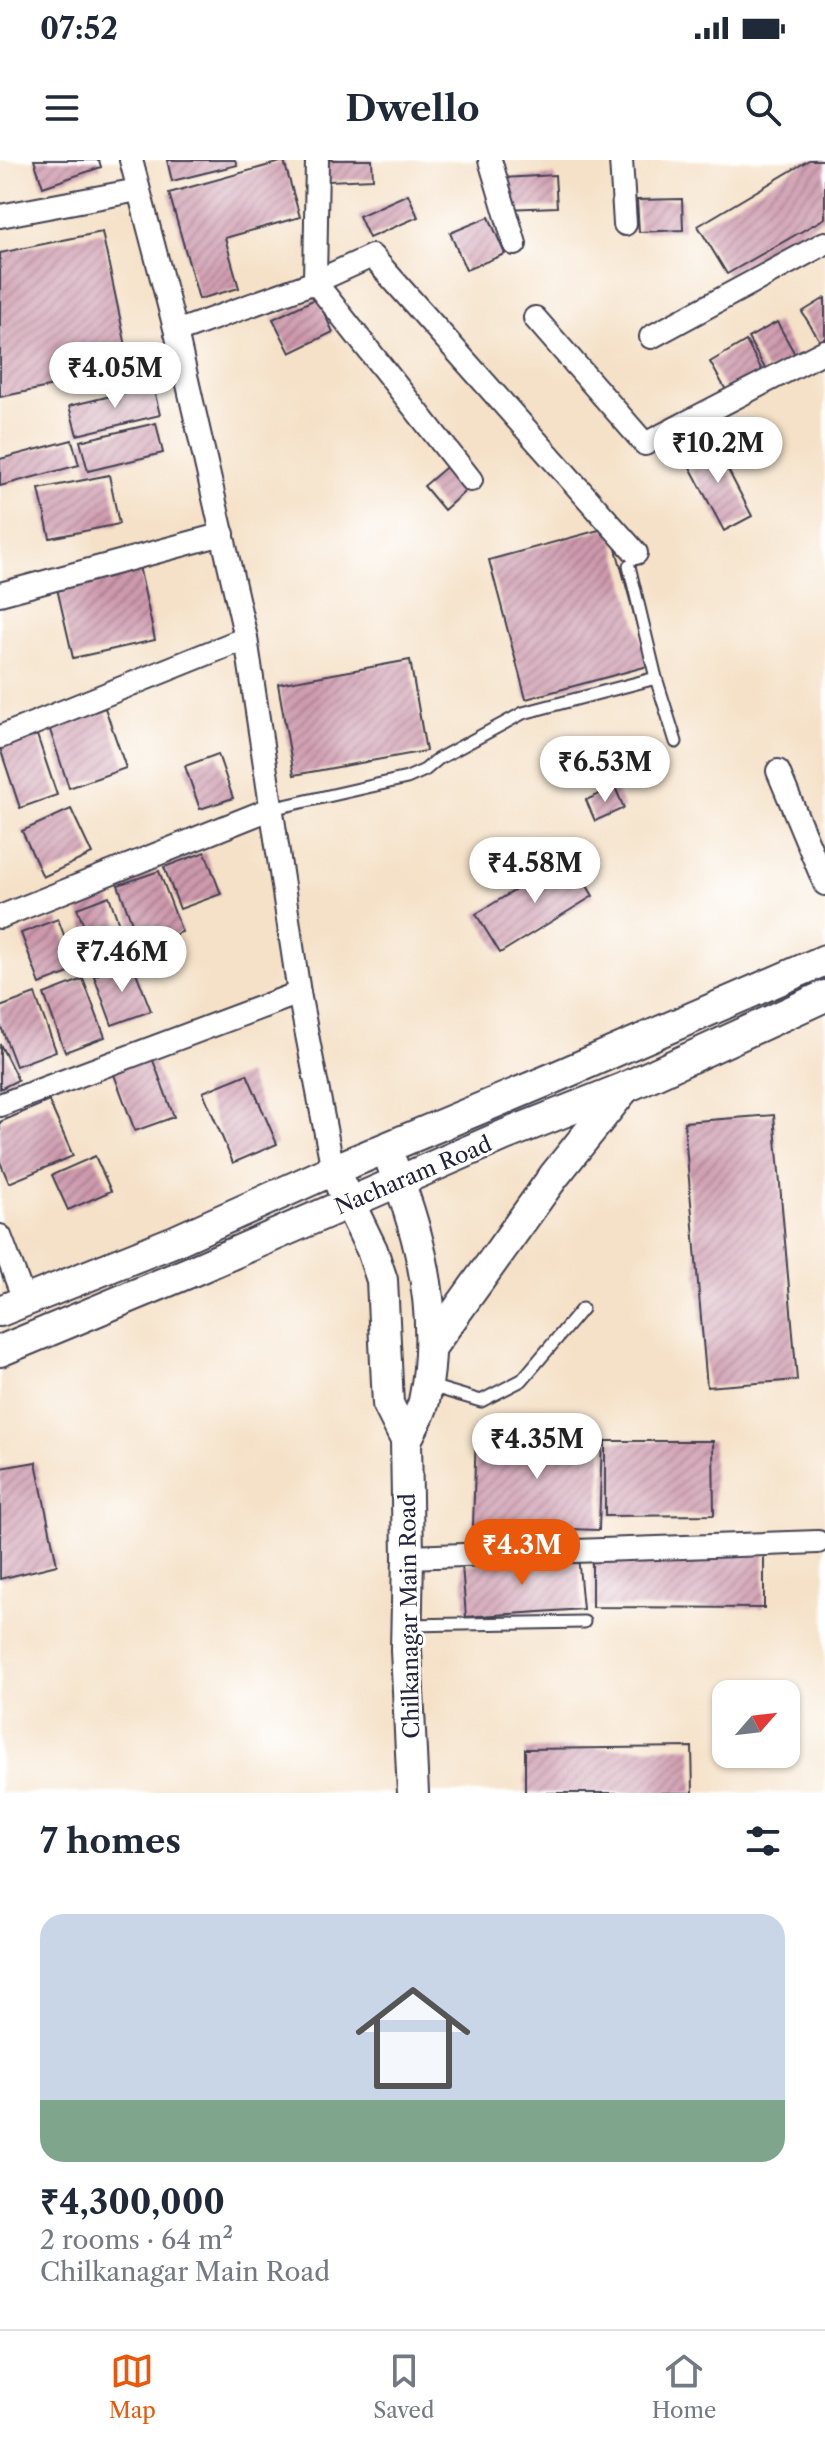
<!DOCTYPE html>
<meta charset="utf-8">
<style>
:root{--surface:#fff;--page:#f2f2f3;--text:#1f2937;--muted:#747a83;--line:#e0e1e3;--accent:#ea580c}
body{margin:0;font-family:"Libre Caslon Text",serif;background:var(--page);color:var(--text);height:100vh;display:flex;flex-direction:column;font-size:30px;white-space:nowrap}
*{box-sizing:border-box;margin:0}
p{font-size:26px;color:var(--muted)}
.icon{flex:none;width:44px;height:44px;fill:none;stroke:currentColor;stroke-width:2;stroke-linecap:round;stroke-linejoin:round}
.map{position:relative;height:1633px;overflow:hidden}
.panel{display:flex;flex-direction:column;background:var(--surface);flex:1}
.panel>*{flex:none}
.needle{width:52px;rotate:62deg}
.tools{position:absolute;left:712px;top:1520px;display:grid;gap:16px}
.tools a{display:grid;place-items:center;width:88px;height:88px;border-radius:16px;background:var(--surface);box-shadow:0 2px 6px #0004;font-size:40px}
.price{position:absolute;translate:-50% -68px;padding:0 18px;border-radius:28px;background:#fff;color:#222;font-size:26px;line-height:52px;filter:drop-shadow(0 2px 4px #0008)}
.price::after{content:'';position:absolute;left:50%;top:48px;width:24px;height:18px;margin-left:-12px;background:inherit;clip-path:polygon(0 0,100% 0,50% 100%)}
.price.active{background:var(--accent);color:#fff}
ul{padding:0;list-style:none}
li{display:grid;align-content:center;gap:16px;height:424px;padding:0 40px}
li span{display:grid;place-items:center;height:248px;border-radius:24px;color:#555}
li>.icon{margin-inline-start:auto}
span .icon{width:144px;height:144px;fill:#fffc;stroke-width:1}
li b{font-size:34px}
h2{display:flex;justify-content:space-between;align-items:center;height:96px;padding:0 40px;font-size:34px}
.status{display:flex;justify-content:space-between;align-items:center;height:56px;padding:0 40px;background:var(--surface);direction:ltr}
.status svg{height:22px;fill:currentColor}
header{display:flex;justify-content:space-between;align-items:center;height:104px;padding:0 40px;background:var(--surface);font-size:36px;font-weight:700}
.menu{display:flex;justify-content:space-around;align-items:center;height:112px;border-top:2px solid var(--line);background:var(--surface);font-size:22px;color:var(--muted)}
.menu a{display:grid;justify-items:center;gap:4px}
.menu .active{color:var(--accent)}
.map>svg:first-child{display:block}
</style>
<div class="status"><b>07:52</b><svg viewBox="0 0 49 12"><path d="M0 12V9h3v3zM5 12V6h3v6zM10 12V3h3v9zM15 12V0h3v12zM26 1h20v11H26zM47 4h2v5h-2z"/></svg></div>
<header><svg class="icon" aria-label="menu" viewBox="0 0 24 24"><path d="M4 6h16M4 12h16M4 18h16"/></svg>Dwello<svg class="icon" aria-label="search" viewBox="0 0 24 24"><circle cx="10" cy="10" r="6"/><path d="M15 15l6 6"/></svg></header>
<div class="map">
<svg width="825" height="1633" viewBox="0 0 825 1633">
<defs>
<pattern id="building-hatch" width="6" height="6" patternUnits="userSpaceOnUse" patternTransform="scale(2)"><rect width="6" height="6" fill="#cd99ac"/><path d="M-1 1l2-2M0 6l6-6M5 7l2-2" fill="none" stroke="#a67c8d"/></pattern>
</defs>
<rect width="100%" height="100%" fill="#fff"/>
<filter id="ink" filterUnits="userSpaceOnUse"><feTurbulence type="fractalNoise" baseFrequency=".0125" numOctaves="2"/><feDisplacementMap in="SourceGraphic" scale="16" xChannelSelector="R" yChannelSelector="G"/><feConvolveMatrix kernelMatrix="1 2 1 2 8 2 1 2 1" color-interpolation-filters="sRGB"/></filter>
<filter id="wash" filterUnits="userSpaceOnUse"><feTurbulence type="fractalNoise" baseFrequency=".006" numOctaves="4" result="noise"/><feDisplacementMap in="SourceGraphic" scale="32" xChannelSelector="R" yChannelSelector="G"/><feGaussianBlur stdDeviation="1.8" result="paint"/><feColorMatrix in="noise" values="0 0 0 0 0 0 0 0 0 0 0 0 0 0 0 0 0 1.4 0 .05"/><feComposite in="paint" operator="in"/></filter>
<g filter="url(#wash)">
<rect width="100%" height="100%" fill="#f5e1c7"/>
<g id="blocks">
<!-- building -->
<g fill="url(#building-hatch)">
<path d="M 34,0 L 99,0 L 101,7 L 43,27 Z"/>
<path d="M 167,0 L 235,0 L 237,5 L 172,21 Z"/>
<path d="M 327,0 L 372,0 L 373,19 L 328,21 Z"/>
<path d="M 809,0 L 825,0 L 825,58 L 727,114 L 698,66 Z"/>
<path d="M 284,1 L 300,57 L 225,78 L 239,128 L 199,139 L 169,33 Z"/>
<path d="M 555,15 L 557,47 L 505,49 L 503,18 Z"/>
<path d="M 408,34 L 418,57 L 369,78 L 359,56 Z"/>
<path d="M 682,39 L 683,70 L 639,72 L 637,40 Z"/>
<path d="M 489,57 L 505,94 L 466,110 L 450,73 Z"/>
<path d="M 102,72 L 131,210 L 0,237 L 0,93 Z"/>
<path d="M 317,138 L 333,172 L 290,193 L 273,159 Z"/>
<path d="M 825,138 L 825,178 L 820,181 L 802,152 Z"/>
<path d="M 777,162 L 796,196 L 767,212 L 748,178 Z"/>
<path d="M 746,181 L 763,212 L 727,232 L 710,202 Z"/>
<path d="M 153,226 L 160,255 L 77,275 L 69,246 Z"/>
<path d="M 156,263 L 163,293 L 88,311 L 80,281 Z"/>
<path d="M 712,279 L 752,356 L 724,371 L 683,294 Z"/>
<path d="M 72,280 L 79,305 L 0,326 L 0,299 Z"/>
<path d="M 451,303 L 471,326 L 444,350 L 424,326 Z"/>
<path d="M 109,315 L 119,364 L 50,378 L 39,329 Z"/>
<path d="M 610,367 L 648,506 L 526,539 L 489,400 Z"/>
<path d="M 139,406 L 155,480 L 73,498 L 56,424 Z"/>
<path d="M 410,500 L 426,591 L 294,615 L 278,524 Z"/>
<path d="M 105,548 L 126,608 L 69,628 L 49,567 Z"/>
<path d="M 37,575 L 57,635 L 20,648 L 0,588 Z"/>
<path d="M 218,594 L 233,638 L 200,649 L 185,606 Z"/>
<path d="M 615,627 L 624,648 L 595,661 L 586,640 Z"/>
<path d="M 71,649 L 92,694 L 43,717 L 22,671 Z"/>
<path d="M 205,692 L 221,734 L 180,749 L 164,707 Z"/>
<path d="M 570,697 L 593,736 L 500,793 L 476,754 Z"/>
<path d="M 159,711 L 182,772 L 141,787 L 118,725 Z"/>
<path d="M 109,736 L 127,787 L 96,798 L 77,748 Z"/>
<path d="M 58,759 L 77,810 L 40,824 L 21,773 Z"/>
<path d="M 132,802 L 151,851 L 112,865 L 94,816 Z"/>
<path d="M 83,819 L 105,877 L 65,892 L 44,834 Z"/>
<path d="M 35,834 L 56,891 L 16,906 L 0,864 L 0,847 Z"/>
<path d="M 0,884 L 18,920 L 0,929 Z"/>
<path d="M 151,895 L 174,957 L 135,971 L 112,909 Z"/>
<path d="M 247,914 L 277,984 L 233,1003 L 203,932 Z"/>
<path d="M 49,941 L 73,996 L 9,1023 L 0,1002 L 0,962 Z"/>
<path d="M 774,955 L 797,1220 L 707,1227 L 684,962 Z"/>
<path d="M 95,996 L 111,1031 L 68,1050 L 52,1015 Z"/>
<path d="M 476,1272 L 602,1277 L 599,1370 L 473,1366 Z"/>
<path d="M 605,1281 L 713,1281 L 714,1355 L 605,1356 Z"/>
<path d="M 36,1302 L 57,1405 L 0,1419 L 0,1308 Z"/>
<path d="M 592,1393 L 764,1393 L 764,1448 L 592,1447 Z"/>
<path d="M 578,1396 L 583,1449 L 466,1457 L 462,1405 Z"/>
<path d="M 692,1587 L 693,1633 L 525,1633 L 525,1589 Z"/>
</g>
</g>
</g>
<g filter="url(#ink)">
<use href="#blocks" fill-opacity="0" stroke="#423f50" stroke-width="2"/>
<g fill="none" stroke-linecap="round" stroke-linejoin="round">
<!-- lane casing -->
<g stroke="#423f50" stroke-width="15">
<g id="lane">
<path d="M 629,406 L 656,518"/>
<path d="M 271,649 L 407,618 L 425,610 L 438,599 L 523,553 L 656,518 L 676,582"/>
<path d="M 427,1225 L 481,1241 L 522,1220 L 582,1149"/>
<path d="M 408,1465 L 584,1462"/>
</g>
</g>
<!-- street casing -->
<g stroke="#423f50" stroke-width="26">
<g id="street">
<path d="M 131,0 L 176,172 L 246,478 L 299,833 L 333,1010"/>
<path d="M 317,0 L 315,122 L 471,320"/>
<path d="M 490,0 L 515,84"/>
<path d="M 621,0 L 625,64"/>
<path d="M 0,56 L 138,30"/>
<path d="M 535,158 L 645,284 L 825,191"/>
<path d="M 176,172 L 315,122 L 372,96 L 636,393"/>
<path d="M 651,177 L 825,83"/>
<path d="M 0,434 L 223,374"/>
<path d="M 0,577 L 246,478"/>
<path d="M 778,611 L 825,724"/>
<path d="M 0,757 L 270,649"/>
<path d="M 0,945 L 299,833"/>
<path d="M 0,1076 L 25,1142"/>
<path d="M 408,1397 L 818,1382"/>
</g>
</g>
<!-- secondary casing -->
<g stroke="#423f50" stroke-width="34">
<g id="secondary">
<path d="M 392,1004 C 422,1078 441,1161 424,1241 C 421,1254 412,1268 406,1280"/>
<path d="M 341,1026 L 372,1090 L 382,1120 L 388,1244 L 406,1280 L 408,1397 L 406,1490 L 413,1633"/>
<path d="M 0,1151 L 175,1081 L 333,1010 L 551,919 L 825,800"/>
<path d="M 431,1187 L 554,1016 L 623,930"/>
<path d="M 0,1191 L 190,1112 L 505,975 L 624,928 L 825,836"/>
</g>
</g>
<!-- lane -->
<use href="#lane" stroke="#fff" stroke-width="11"/>
<!-- street -->
<use href="#street" stroke="#fff" stroke-width="22"/>
<!-- secondary -->
<use href="#secondary" stroke="#fff" stroke-width="30"/>
</g>
</g>
<g text-anchor="middle" stroke-width="6" stroke-linejoin="round" paint-order="stroke">
<!-- street labels -->
<g font-size="22" fill="#22223b" stroke="#fff">
<text transform="translate(413 1015) rotate(-23)" y="8">Nacharam Road</text>
<text transform="translate(409 1456) rotate(-91)" y="8">Chilkanagar Main Road</text>
</g>
</g>
</svg>
<div class="tools">
<a><svg class="needle" viewBox="-14 -14 28 28"><path d="M0-13l5 13h-10z" fill="#e53935"/><path d="M0 13l5-13h-10z" fill="#747a83"/></svg></a>
</div>
<b class="price" style="left:115px;top:250px">₹4.05M</b>
<b class="price" style="left:718px;top:325px">₹10.2M</b>
<b class="price" style="left:605px;top:644px">₹6.53M</b>
<b class="price" style="left:535px;top:745px">₹4.58M</b>
<b class="price" style="left:122px;top:834px">₹7.46M</b>
<b class="price" style="left:537px;top:1321px">₹4.35M</b>
<b class="price active" style="left:522px;top:1427px">₹4.3M</b>
</div>
<section class="panel">
<h2>7 homes<svg class="icon" aria-label="filters" viewBox="0 0 24 24"><path d="M4 7h16M4 17h16"/><circle cx="9" cy="7" r="2"/><circle cx="15" cy="17" r="2"/></svg></h2>
<ul>
<li><span style="background:linear-gradient(#c9d6e8 75%,#7fa58c 0)"><svg class="icon" aria-label="home" viewBox="0 0 24 24"><path d="M3 11l9-7 9 7M6 9v11h12V9"/></svg></span><div><b>₹4,300,000</b><p>2 rooms · 64 m²</p><p>Chilkanagar Main Road</p></div></li>
</ul>
</section>
<nav class="menu">
<a class="active"><svg class="icon" aria-label="map" viewBox="0 0 24 24"><path d="M3 6l6-2 6 2 6-2v14l-6 2-6-2-6 2zM9 4v14M15 6v14"/></svg>Map</a>
<a><svg class="icon" aria-label="saved" viewBox="0 0 24 24"><path d="M7 4h10v16l-5-4-5 4z"/></svg>Saved</a>
<a><svg class="icon" aria-label="home" viewBox="0 0 24 24"><path d="M3 11l9-7 9 7M6 9v11h12V9"/></svg>Home</a>
</nav>
